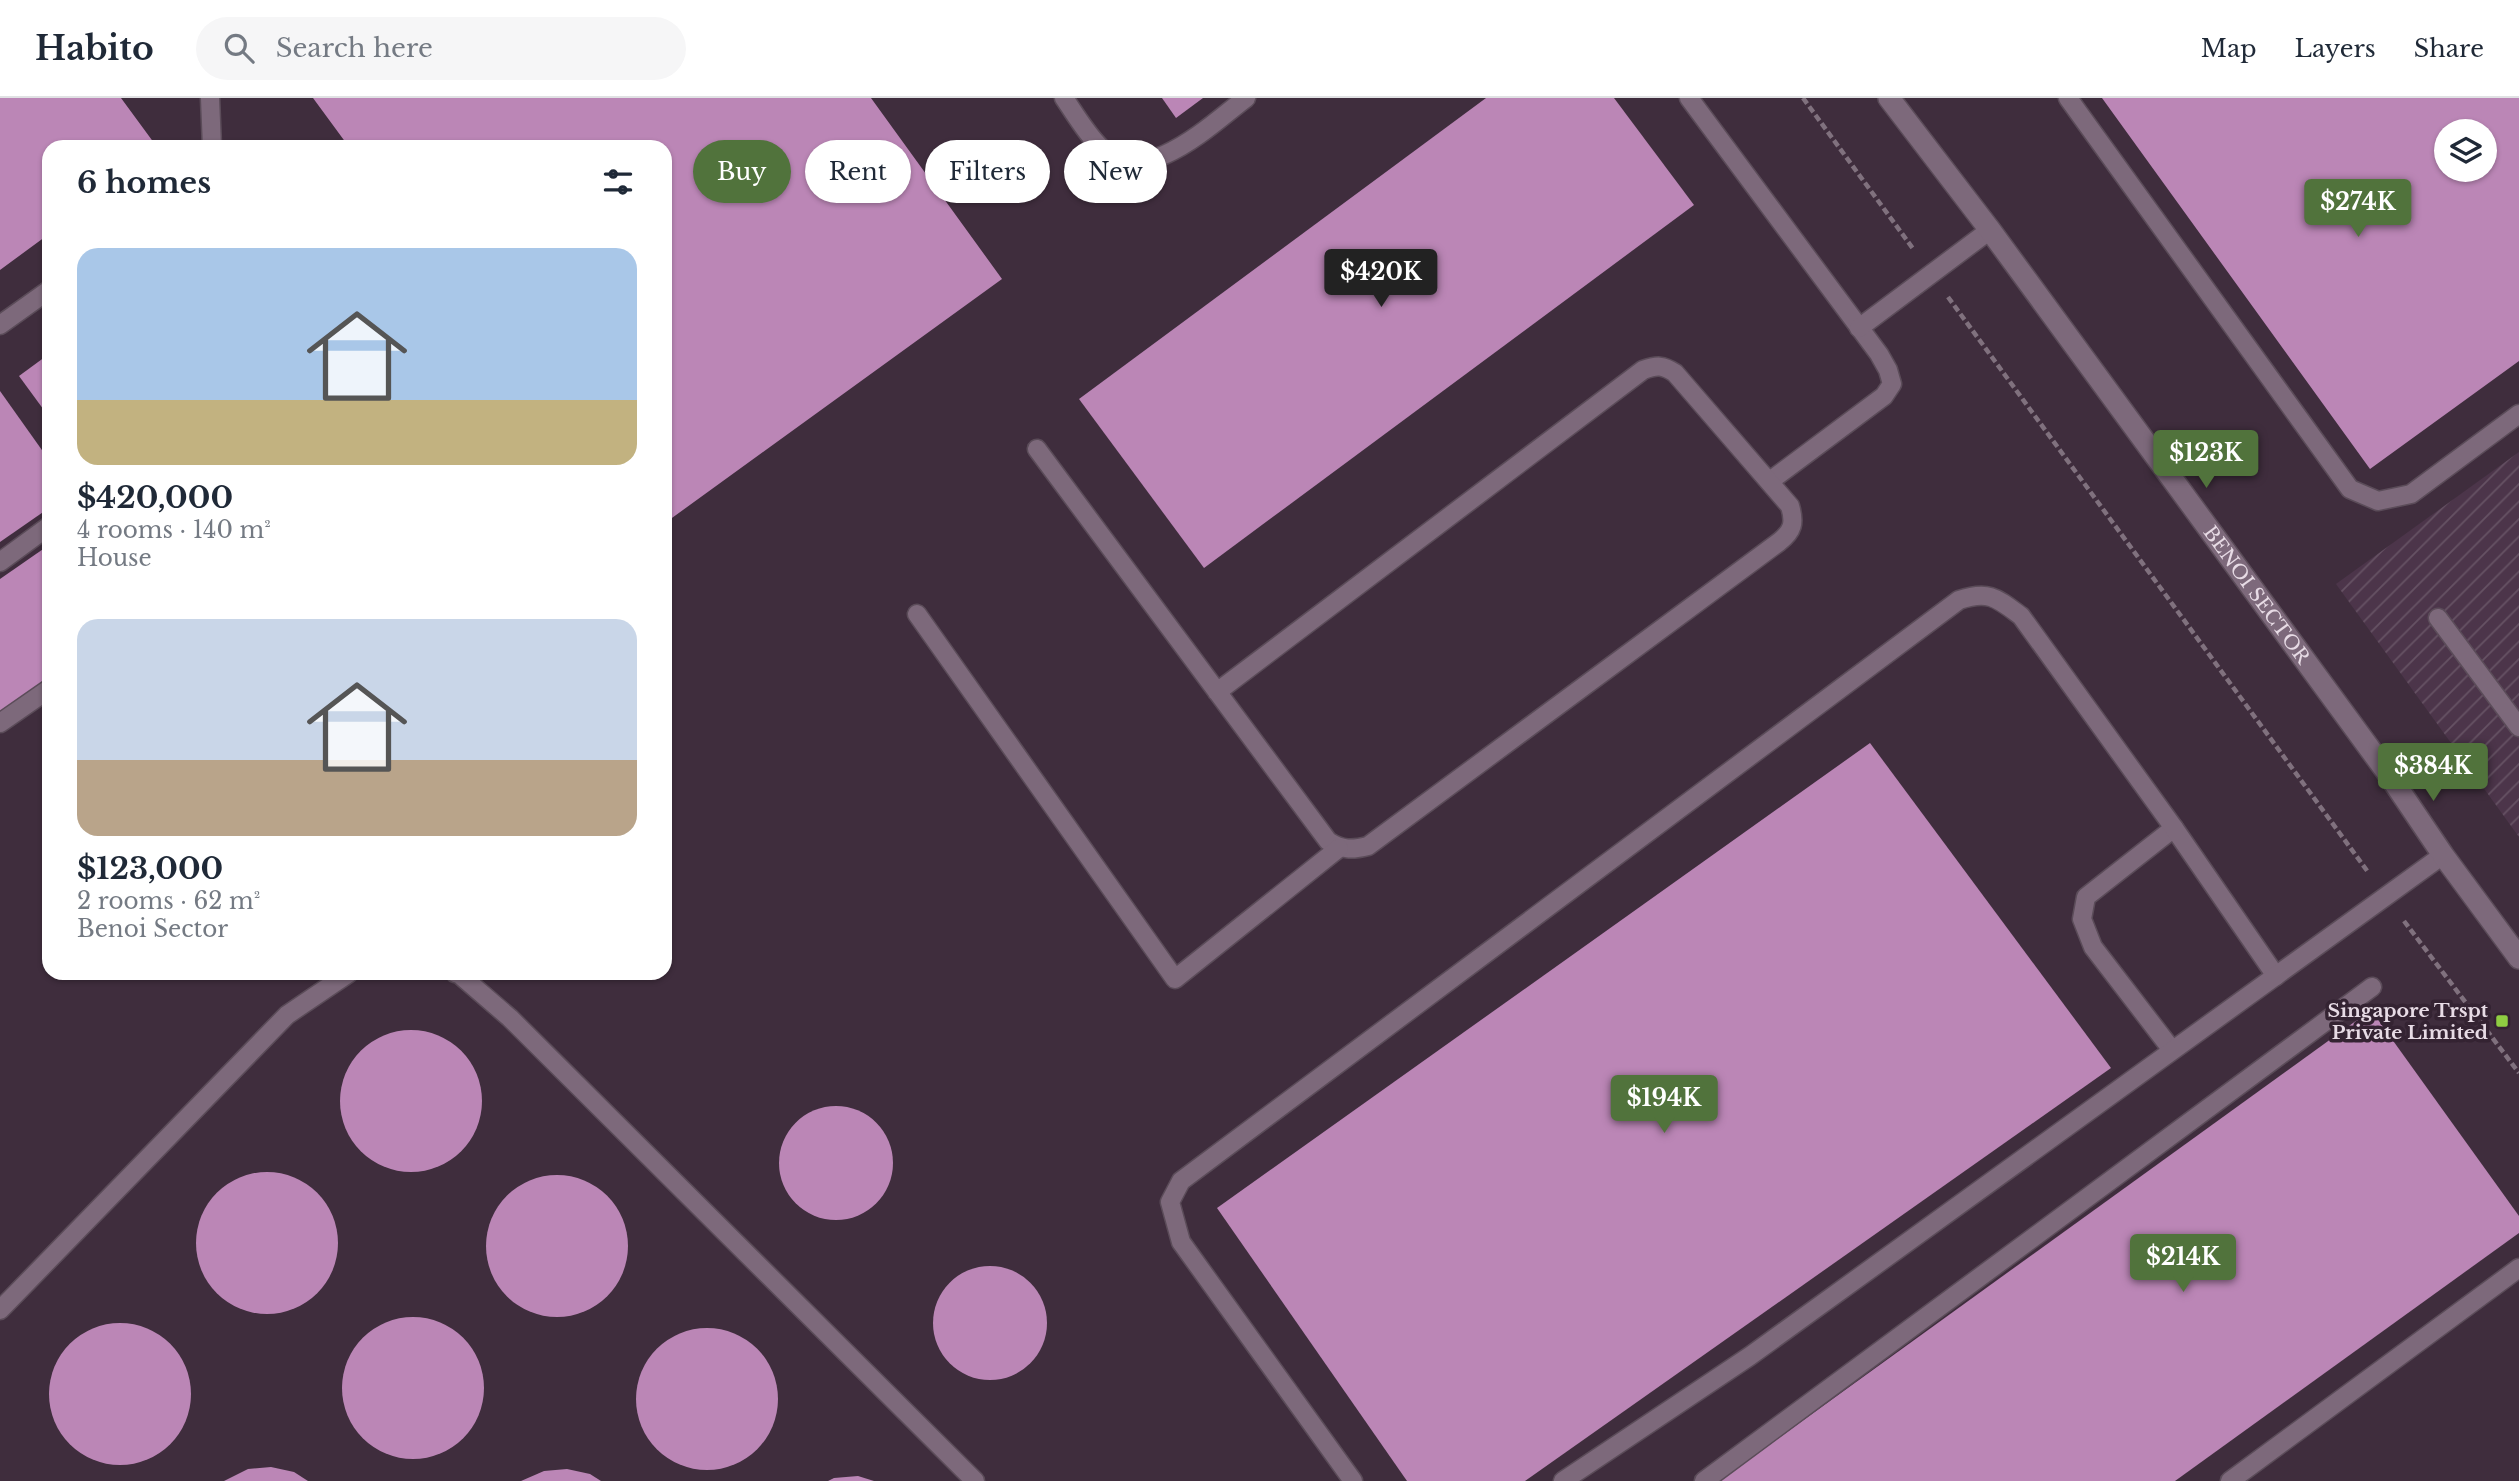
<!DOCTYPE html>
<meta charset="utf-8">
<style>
:root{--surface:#fff;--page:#f6f6f7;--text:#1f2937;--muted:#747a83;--line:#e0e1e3;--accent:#51733c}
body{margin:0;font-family:"Libre Baskerville",serif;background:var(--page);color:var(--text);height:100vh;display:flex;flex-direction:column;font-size:26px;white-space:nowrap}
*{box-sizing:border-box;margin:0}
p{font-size:23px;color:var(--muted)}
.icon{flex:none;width:38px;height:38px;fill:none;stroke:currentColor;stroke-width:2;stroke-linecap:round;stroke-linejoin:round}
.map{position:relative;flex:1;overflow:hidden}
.details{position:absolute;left:42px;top:42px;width:630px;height:840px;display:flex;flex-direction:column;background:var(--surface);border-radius:21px;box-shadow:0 2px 5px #0004}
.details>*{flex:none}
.top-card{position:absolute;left:693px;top:42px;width:665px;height:63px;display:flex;gap:14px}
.fabs{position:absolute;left:2434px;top:21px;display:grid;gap:14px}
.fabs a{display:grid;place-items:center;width:63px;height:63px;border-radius:50%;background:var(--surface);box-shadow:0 2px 5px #0004;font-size:35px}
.price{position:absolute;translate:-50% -60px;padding:0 16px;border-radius:7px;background:var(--accent);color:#fff;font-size:23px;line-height:46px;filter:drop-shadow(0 2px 4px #0008)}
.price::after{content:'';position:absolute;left:50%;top:42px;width:21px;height:16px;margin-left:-10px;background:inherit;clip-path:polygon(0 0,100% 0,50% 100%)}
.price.selected{background:#222;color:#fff}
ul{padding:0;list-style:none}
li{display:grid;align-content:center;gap:14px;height:371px;padding:0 35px}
li span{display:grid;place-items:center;height:217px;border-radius:21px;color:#555}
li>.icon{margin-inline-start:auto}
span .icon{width:126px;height:126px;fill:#fffc;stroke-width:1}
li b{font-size:30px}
h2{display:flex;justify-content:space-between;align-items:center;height:84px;padding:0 35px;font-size:30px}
.chip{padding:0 24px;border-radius:32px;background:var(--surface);box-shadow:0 2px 5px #0004;font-size:24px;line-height:63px}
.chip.selected{background:var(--accent);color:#fff}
header{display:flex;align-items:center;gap:42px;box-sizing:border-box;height:98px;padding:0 35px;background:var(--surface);border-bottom:2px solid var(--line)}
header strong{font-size:33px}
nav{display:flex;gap:38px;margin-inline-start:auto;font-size:24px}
.search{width:490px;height:63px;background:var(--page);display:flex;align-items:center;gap:18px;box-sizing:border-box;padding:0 24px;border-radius:38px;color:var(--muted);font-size:26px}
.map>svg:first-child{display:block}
</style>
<header>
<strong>Habito</strong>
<div class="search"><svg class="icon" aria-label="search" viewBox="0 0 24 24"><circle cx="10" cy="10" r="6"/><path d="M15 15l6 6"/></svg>Search here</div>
<nav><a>Map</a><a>Layers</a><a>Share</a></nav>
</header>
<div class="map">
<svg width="2519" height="1383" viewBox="0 0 2519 1383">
<defs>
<pattern id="industrial-furrows" width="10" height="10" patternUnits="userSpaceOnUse" patternTransform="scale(1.75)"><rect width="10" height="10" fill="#4c354a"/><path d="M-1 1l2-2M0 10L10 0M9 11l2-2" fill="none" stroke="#665264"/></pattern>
</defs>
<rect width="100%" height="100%" fill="#3f2d3d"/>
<!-- industrial -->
<path fill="url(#industrial-furrows)" d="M 2519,354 L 2519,739 L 2336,486 Z"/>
<!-- building -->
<g fill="#bb86b6" fill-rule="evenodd">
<path d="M 0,0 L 121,0 L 157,49 L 49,49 L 49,136 L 0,172 Z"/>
<path d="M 313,0 L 871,0 L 1002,181 L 665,425 L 665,49 L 349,49 Z"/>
<path d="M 1162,0 L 1203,0 L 1176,20 Z"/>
<path d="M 1486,0 L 1614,0 L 1694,107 L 1204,470 L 1079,301 Z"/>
<path d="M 2102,0 L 2519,0 L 2519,263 L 2370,371 ZM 2446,33 L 2485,33 L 2485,72 L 2446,72 Z"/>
<path d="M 49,256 L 49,319 L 19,278 Z"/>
<path d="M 0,293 L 49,362 L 49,410 L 0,444 Z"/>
<path d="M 49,447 L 49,579 L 0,614 L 0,481 Z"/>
<path d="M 1870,645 L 2111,970 L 1525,1383 L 1407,1383 L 1217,1110 Z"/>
<path d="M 2371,912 L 2519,1118 L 2519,1135 L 2175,1383 L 1719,1383 Z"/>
<circle cx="411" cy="1003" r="71"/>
<circle cx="836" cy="1065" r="57"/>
<circle cx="267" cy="1145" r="71"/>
<circle cx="557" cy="1148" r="71"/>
<circle cx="990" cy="1225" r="57"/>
<circle cx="413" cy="1290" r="71"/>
<circle cx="120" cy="1296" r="71"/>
<circle cx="707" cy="1301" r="71"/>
<path d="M 271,1369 L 294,1374 L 308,1383 L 224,1383 L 248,1371 Z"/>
<path d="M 567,1371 L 590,1376 L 601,1383 L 521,1383 L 544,1373 Z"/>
<path d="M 858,1378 L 874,1383 L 828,1383 L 834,1380 Z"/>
</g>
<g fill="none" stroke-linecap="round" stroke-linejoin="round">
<!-- service casing -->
<g stroke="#5b4c59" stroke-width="21">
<g id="service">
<path d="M 210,0 L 212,49"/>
<path d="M 1064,0 C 1075,16 1086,35 1100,49 C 1144,93 1210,27 1246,0"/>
<path d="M 1689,0 L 1879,256 L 1888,272 L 1892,286 L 1884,298 L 1770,383"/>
<path d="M 2068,0 L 2350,391 L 2378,403 L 2411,396 L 2519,316"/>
<path d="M 0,227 L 49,192"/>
<path d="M 1859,230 L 1990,132"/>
<path d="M 1037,351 L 1328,743 C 1342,752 1352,752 1368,748 L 1779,444 C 1793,433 1795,425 1790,408 L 1675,275 C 1663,267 1657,267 1643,272 L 1217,594"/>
<path d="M 0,464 L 49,428"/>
<path d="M 917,516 L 1175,881 L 1339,750"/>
<path d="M 2438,520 L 2519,629"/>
<path d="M 0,625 L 49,591"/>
<path d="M 455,875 L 459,876 L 510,920 L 975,1383"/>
<path d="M 2172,952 L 2093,849 L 2082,821 L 2086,799 L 2174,730"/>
<path d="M 0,1212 L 287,917 L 349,875"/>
<path d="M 1353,1383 L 1181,1144 L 1170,1104 L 1181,1083 L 1959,502 C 1989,492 1997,500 2021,518 L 2174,730 L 2276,878"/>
<path d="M 1563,1383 L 1750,1258 L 2443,757"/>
<path d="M 1704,1383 L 2372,889"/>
<path d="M 2230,1383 L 2519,1170"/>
</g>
</g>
<!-- minor casing -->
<g stroke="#5b4c59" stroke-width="24">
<g id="minor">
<path id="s1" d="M 1889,0 L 1990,132 L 2389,677 L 2443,757 L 2519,860"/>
</g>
</g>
<!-- path -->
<g stroke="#80717e" stroke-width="4.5" stroke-dasharray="7 3.5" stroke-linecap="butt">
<path d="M 1803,0 L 1914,152"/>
<path d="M 1948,199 L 2368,774"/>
<path d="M 2404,823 L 2519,975"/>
</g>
<!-- service -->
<use href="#service" stroke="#7d697b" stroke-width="18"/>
<!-- minor -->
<use href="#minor" stroke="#7d697b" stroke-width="21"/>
</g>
<!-- markers -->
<rect fill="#8fcd42" stroke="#342332" stroke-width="2.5" x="2495" y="916" width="14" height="14" rx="3.5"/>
<g text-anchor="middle" stroke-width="7" stroke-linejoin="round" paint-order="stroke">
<!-- street labels -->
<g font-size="19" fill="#e7dbe5" stroke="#342332">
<text dy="7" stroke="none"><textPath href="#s1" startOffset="618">BENOI SECTOR</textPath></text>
</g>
<!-- poi labels -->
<g font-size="19" font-weight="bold" fill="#e7dbe5" stroke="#342332" text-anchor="end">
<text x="2488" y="919">Singapore Trspt<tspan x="2488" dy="22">Private Limited</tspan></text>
</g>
</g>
</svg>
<div class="fabs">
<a><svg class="icon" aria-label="layers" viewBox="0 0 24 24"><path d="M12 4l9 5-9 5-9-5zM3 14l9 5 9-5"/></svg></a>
</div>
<b class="price" style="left:2358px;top:141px">$274K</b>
<b class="price selected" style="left:1381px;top:211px">$420K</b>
<b class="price" style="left:2206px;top:392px">$123K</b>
<b class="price" style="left:2433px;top:705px">$384K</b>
<b class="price" style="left:1664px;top:1037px">$194K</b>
<b class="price" style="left:2183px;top:1196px">$214K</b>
<div class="top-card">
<a class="chip selected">Buy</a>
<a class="chip">Rent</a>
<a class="chip">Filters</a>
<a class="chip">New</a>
</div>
<section class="details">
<h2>6 homes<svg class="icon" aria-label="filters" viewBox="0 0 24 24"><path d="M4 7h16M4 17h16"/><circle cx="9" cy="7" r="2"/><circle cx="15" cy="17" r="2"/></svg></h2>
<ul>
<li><span style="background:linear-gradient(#a9c7e8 70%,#c2b280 0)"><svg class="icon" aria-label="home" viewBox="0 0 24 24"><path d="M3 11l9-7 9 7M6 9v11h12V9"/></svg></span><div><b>$420,000</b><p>4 rooms · 140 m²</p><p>House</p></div></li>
<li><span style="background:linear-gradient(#c9d6e8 65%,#b9a48a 0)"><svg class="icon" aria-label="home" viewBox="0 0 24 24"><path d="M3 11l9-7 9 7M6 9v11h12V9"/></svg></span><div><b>$123,000</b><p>2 rooms · 62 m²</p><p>Benoi Sector</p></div></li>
</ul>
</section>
</div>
